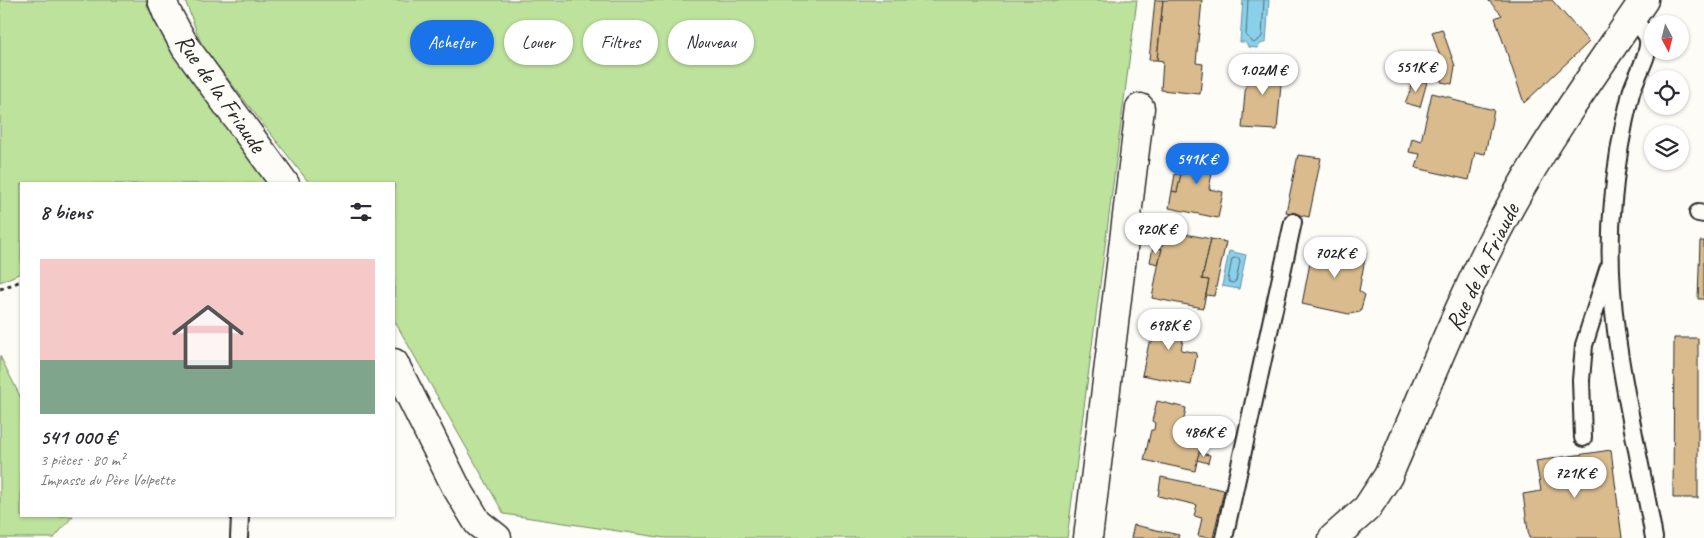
<!DOCTYPE html>
<html lang="fr">
<meta charset="utf-8">
<style>
:root{--surface:#fff;--page:#f2f2f3;--text:#2b2b33;--muted:#7c7c81;--line:#e1e1e2;--accent:#1a73e8}
body{margin:0;font-family:Caveat,sans-serif;background:var(--page);color:var(--text);height:100vh;display:flex;flex-direction:column;font-size:19px;white-space:nowrap}
*{box-sizing:border-box;margin:0}
p{font-size:16px;color:var(--muted)}
.icon{flex:none;width:28px;height:28px;fill:none;stroke:currentColor;stroke-width:2;stroke-linecap:round;stroke-linejoin:round}
.map{position:relative;flex:1;overflow:hidden}
.drawer{position:absolute;left:20px;top:182px;width:375px;height:335px;display:flex;flex-direction:column;background:var(--surface);border-radius:0px;box-shadow:0 1px 4px #0004}
.drawer>*{flex:none}
.top-card{position:absolute;left:410px;top:20px;width:475px;height:45px;display:flex;gap:10px}
.needle{width:32px;rotate:173deg}
.buttons{position:absolute;left:1644px;top:15px;display:grid;gap:10px}
.buttons a{display:grid;place-items:center;width:45px;height:45px;border-radius:50%;background:var(--surface);box-shadow:0 1px 4px #0004;font-size:25px}
.price{position:absolute;translate:-50% -42px;padding:0 11px;border-radius:18px;background:#fff;color:#222;font-size:16px;line-height:32px;filter:drop-shadow(0 1px 2px #0008)}
.price::after{content:'';position:absolute;left:50%;top:30px;width:15px;height:11px;margin-left:-8px;background:inherit;clip-path:polygon(0 0,100% 0,50% 100%)}
.price.current{background:var(--accent);color:#fff}
ul{padding:0;list-style:none}
li{display:grid;align-content:center;gap:10px;height:265px;padding:0 20px}
li+li{border-top:1px solid var(--line)}
li span{display:grid;place-items:center;height:155px;border-radius:0px;color:#555}
li>.icon{margin-inline-start:auto}
span .icon{width:90px;height:90px;fill:#fffc;stroke-width:1}
li b{font-size:21px}
h2{display:flex;justify-content:space-between;align-items:center;height:60px;padding:0 20px;font-size:21px}
.pill{padding:0 18px;border-radius:22px;background:var(--surface);box-shadow:0 1px 4px #0004;font-size:18px;line-height:45px}
.pill.current{background:var(--accent);color:#fff}
.map>svg:first-child{display:block}
</style>
<div class="map">
<svg width="1704" height="538" viewBox="0 0 1704 538">
<rect width="100%" height="100%" fill="#fdfcf7"/>
<filter id="ink" filterUnits="userSpaceOnUse"><feTurbulence type="fractalNoise" baseFrequency=".02" numOctaves="2"/><feDisplacementMap in="SourceGraphic" scale="10" xChannelSelector="R" yChannelSelector="G"/><feConvolveMatrix kernelMatrix="1 2 1 2 8 2 1 2 1" color-interpolation-filters="sRGB"/></filter>
<g filter="url(#ink)">
<!-- green -->
<g fill="#bde29c" stroke="#748664">
<path d="M 0,0 L 146,0 L 148,8 L 174,50 L 272,184 L 21,184 L 21,273 L 0,282 Z"/>
<path d="M 185,0 L 1053,0 L 1053,1 L 1057,0 L 1137,0 L 1067,538 L 665,538 L 504,514 L 394,320 L 394,184 L 310,184 L 202,46 Z"/>
<path d="M 0,356 L 21,398 L 21,516 L 73,516 L 54,538 L 0,538 Z"/>
</g>
<!-- water -->
<g fill="#8ad0eb" stroke="#648e9e">
<path d="M 1243,0 L 1269,0 L 1266,43 L 1262,43 L 1257,48 L 1249,47 L 1245,42 L 1240,42 Z"/>
<path d="M 1229,251 L 1246,255 L 1239,289 L 1222,286 Z"/>
</g>
<g fill="none" stroke-linecap="round" stroke-linejoin="round">
<!-- shore -->
<g stroke="#516d78" stroke-width="1">
<path d="M 1248,0 L 1246,36 L 1254,43 L 1262,37 L 1264,0"/>
<path d="M 1235,258 L 1239,258 L 1240,261 L 1236,281 L 1233,283 L 1229,282 L 1228,280 L 1232,259 Z"/>
</g>
</g>
<!-- building -->
<g fill="#d9bb8d" stroke="#2b2b2b">
<path d="M 1155,0 L 1163,0 L 1157,60 L 1149,60 Z"/>
<path d="M 1163,0 L 1202,0 L 1196,63 L 1203,64 L 1200,94 L 1161,90 L 1163,61 L 1157,60 Z"/>
<path d="M 1488,0 L 1552,0 L 1589,42 L 1524,103 L 1495,18 L 1502,15 Z"/>
<path d="M 1442,29 L 1455,66 L 1452,84 L 1441,82 L 1443,66 L 1432,32 Z"/>
<path d="M 1253,60 L 1283,62 L 1277,130 L 1242,128 L 1246,81 L 1250,82 Z"/>
<path d="M 1411,79 L 1427,82 L 1420,107 L 1405,103 L 1410,91 Z"/>
<path d="M 1432,93 L 1453,98 L 1453,100 L 1494,110 L 1485,154 L 1475,152 L 1469,180 L 1416,168 L 1420,154 L 1409,152 L 1412,138 L 1421,141 Z"/>
<path d="M 1186,146 L 1216,153 L 1209,189 L 1223,192 L 1218,218 L 1169,208 L 1172,191 L 1177,192 Z"/>
<path d="M 1298,155 L 1321,158 L 1309,217 L 1286,212 Z"/>
<path d="M 1175,174 L 1181,174 L 1177,192 L 1172,191 Z"/>
<path d="M 1165,230 L 1211,239 L 1202,279 L 1209,280 L 1203,308 L 1152,298 Z"/>
<path d="M 1211,239 L 1226,242 L 1214,296 L 1206,295 L 1209,280 L 1202,279 Z"/>
<path d="M 1700,241 L 1704,241 L 1704,299 L 1698,299 Z"/>
<path d="M 1314,242 L 1366,253 L 1359,291 L 1365,295 L 1360,312 L 1349,314 L 1302,304 Z"/>
<path d="M 1153,247 L 1162,249 L 1158,264 L 1150,262 Z"/>
<path d="M 1155,312 L 1187,318 L 1181,350 L 1197,353 L 1191,385 L 1142,375 L 1149,343 L 1152,343 L 1154,336 L 1150,335 Z"/>
<path d="M 1674,338 L 1698,338 L 1698,498 L 1673,498 Z"/>
<path d="M 1157,401 L 1186,408 L 1181,434 L 1202,438 L 1195,471 L 1144,460 L 1151,430 L 1154,430 L 1155,423 L 1152,421 Z"/>
<path d="M 1611,450 L 1622,538 L 1529,538 L 1523,494 L 1541,491 L 1536,461 Z"/>
<path d="M 1199,453 L 1210,455 L 1208,463 L 1197,460 Z"/>
<path d="M 1161,477 L 1224,490 L 1213,538 L 1198,536 L 1202,518 L 1194,516 L 1197,505 L 1158,496 Z"/>
<path d="M 1134,525 L 1179,535 L 1178,538 L 1131,538 Z"/>
</g>
<g fill="none" stroke-linecap="round" stroke-linejoin="round">
<!-- service casing -->
<g stroke="#2b2b2b" stroke-width="20">
<g id="service">
<path d="M 1631,20 C 1638,26 1646,30 1648,40 C 1650,55 1635,78 1631,93 C 1622,129 1616,165 1613,201 C 1601,314 1635,427 1654,538"/>
<path d="M 1698,213 L 1704,214"/>
<path d="M 1583,438 L 1581,380 L 1584,345 L 1608,269"/>
<path d="M 239,538 L 240,516"/>
<path d="M 1224,538 L 1293,222"/>
</g>
</g>
<!-- minor casing -->
<g stroke="#2b2b2b" stroke-width="31">
<g id="minor">
<path d="M 162,0 L 167,13 L 186,48 L 285,184"/>
<path d="M 394,363 L 455,485 L 478,523 L 497,538"/>
<path d="M 1088,538 L 1140,108"/>
<path d="M 1333,538 L 1367,508 L 1388,476 C 1427,387 1463,292 1510,207 C 1550,134 1598,68 1644,0"/>
</g>
</g>
<!-- path -->
<path stroke="#2b2b2b" stroke-width="3" stroke-dasharray="4 4" stroke-linecap="butt" d="M 0,289 L 21,281"/>
<!-- service -->
<use href="#service" stroke="#fdfcf7" stroke-width="16"/>
<!-- minor -->
<use href="#minor" stroke="#fdfcf7" stroke-width="28"/>
</g>
</g>
<g text-anchor="middle" stroke-width="4" stroke-linejoin="round" paint-order="stroke">
<!-- street labels -->
<g font-size="24" fill="#2b2b2b" stroke="#fdfcf7">
<text transform="translate(221 93) rotate(55)" y="8">Rue de la Friaude</text>
<text transform="translate(1482 267) rotate(-64)" y="8">Rue de la Friaude</text>
</g>
</g>
</svg>
<div class="buttons">
<a><svg class="needle" viewBox="-14 -14 28 28"><path d="M0-13l5 13h-10z" fill="#e53935"/><path d="M0 13l5-13h-10z" fill="#7c7c81"/></svg></a>
<a><svg class="icon" aria-label="locate" viewBox="0 0 24 24"><circle cx="12" cy="12" r="6"/><path d="M12 2v4M12 18v4M2 12h4M18 12h4"/></svg></a>
<a><svg class="icon" aria-label="layers" viewBox="0 0 24 24"><path d="M12 4l9 5-9 5-9-5zM3 14l9 5 9-5"/></svg></a>
</div>
<b class="price" style="left:1416px;top:93px">551K €</b>
<b class="price" style="left:1263px;top:96px">1.02M €</b>
<b class="price current" style="left:1197px;top:185px">541K €</b>
<b class="price" style="left:1156px;top:255px">920K €</b>
<b class="price" style="left:1335px;top:279px">702K €</b>
<b class="price" style="left:1169px;top:351px">698K €</b>
<b class="price" style="left:1204px;top:458px">486K €</b>
<b class="price" style="left:1575px;top:499px">721K €</b>
<div class="top-card">
<a class="pill current">Acheter</a>
<a class="pill">Louer</a>
<a class="pill">Filtres</a>
<a class="pill">Nouveau</a>
</div>
<section class="drawer">
<h2>8 biens<svg class="icon" aria-label="filters" viewBox="0 0 24 24"><path d="M4 7h16M4 17h16"/><circle cx="9" cy="7" r="2"/><circle cx="15" cy="17" r="2"/></svg></h2>
<ul>
<li><span style="background:linear-gradient(#f6c9c9 65%,#7fa58c 0)"><svg class="icon" aria-label="home" viewBox="0 0 24 24"><path d="M3 11l9-7 9 7M6 9v11h12V9"/></svg></span><div><b>541 000 €</b><p>3 pièces · 80 m²</p><p>Impasse du Père Volpette</p></div></li>
</ul>
</section>
</div>
